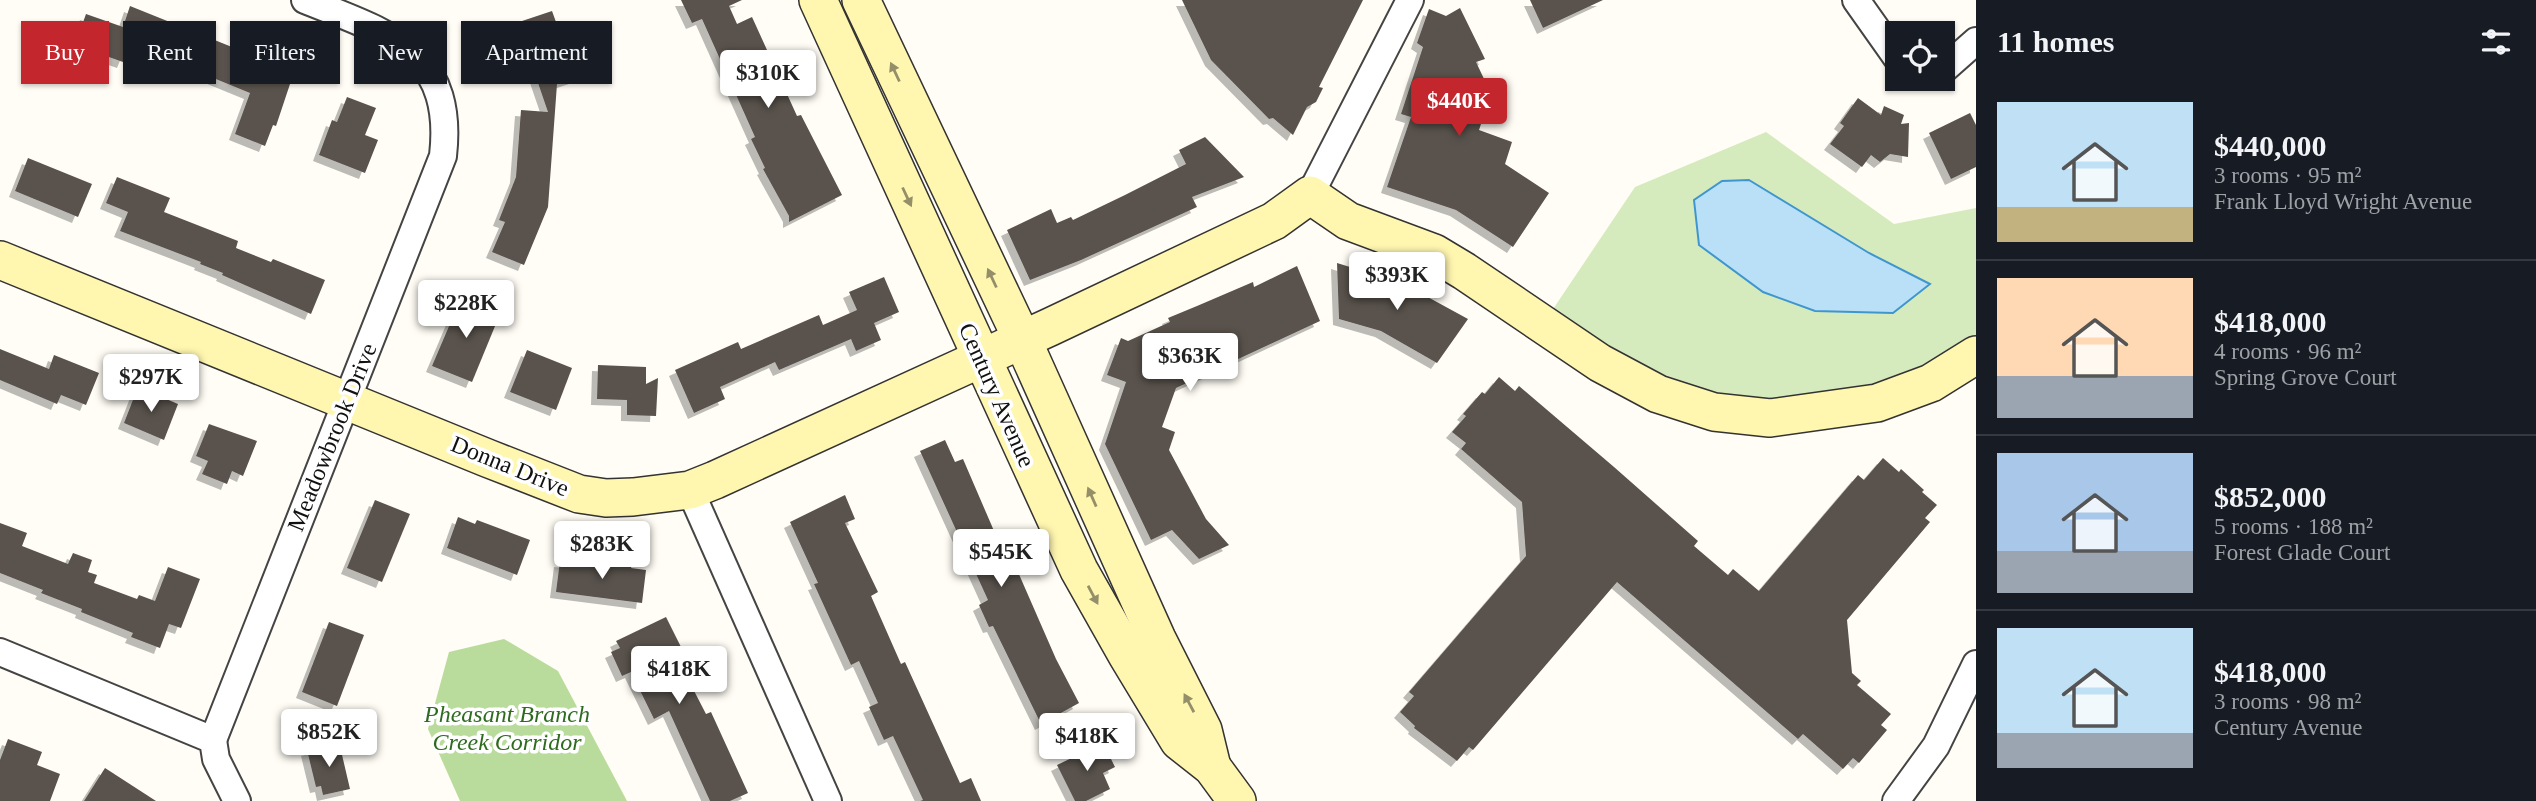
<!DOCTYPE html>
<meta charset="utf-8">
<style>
:root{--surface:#171b24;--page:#242831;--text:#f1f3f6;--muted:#9ea1a6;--line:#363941;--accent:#c4262e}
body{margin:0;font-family:"Times New Roman",serif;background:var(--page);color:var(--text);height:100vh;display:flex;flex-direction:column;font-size:26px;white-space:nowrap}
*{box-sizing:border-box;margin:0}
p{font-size:23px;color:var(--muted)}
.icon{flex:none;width:38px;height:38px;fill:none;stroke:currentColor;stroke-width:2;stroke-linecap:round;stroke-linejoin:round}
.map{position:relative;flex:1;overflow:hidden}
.drawer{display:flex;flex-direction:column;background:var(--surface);width:560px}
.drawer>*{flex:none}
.top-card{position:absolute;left:21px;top:21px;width:665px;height:63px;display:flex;gap:14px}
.buttons{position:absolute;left:1885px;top:21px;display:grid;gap:14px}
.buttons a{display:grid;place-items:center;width:70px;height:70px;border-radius:0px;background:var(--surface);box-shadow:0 2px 5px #0004;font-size:35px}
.price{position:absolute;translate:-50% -60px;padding:0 16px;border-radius:7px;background:#fff;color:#222;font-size:23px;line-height:46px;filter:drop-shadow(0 2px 4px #0008)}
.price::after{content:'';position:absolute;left:50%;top:42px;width:21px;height:16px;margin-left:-10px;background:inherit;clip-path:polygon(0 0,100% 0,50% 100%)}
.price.current{background:var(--accent);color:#fff}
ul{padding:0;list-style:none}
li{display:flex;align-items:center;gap:21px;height:175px;padding:0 21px}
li+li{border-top:2px solid var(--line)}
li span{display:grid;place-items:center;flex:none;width:196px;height:140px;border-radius:0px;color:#555}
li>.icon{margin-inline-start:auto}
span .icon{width:84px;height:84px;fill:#fffc;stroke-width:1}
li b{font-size:30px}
h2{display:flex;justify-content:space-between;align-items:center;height:84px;padding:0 21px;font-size:30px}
.tag{padding:0 24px;border-radius:0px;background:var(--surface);box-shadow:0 2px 5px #0004;font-size:24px;line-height:63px}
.tag.current{background:var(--accent);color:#fff}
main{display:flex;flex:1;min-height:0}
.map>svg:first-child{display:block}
</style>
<main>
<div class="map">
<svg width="1976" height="801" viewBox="0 0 1976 801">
<defs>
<filter id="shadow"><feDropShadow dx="-6" dy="6" stdDeviation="0" flood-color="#0004"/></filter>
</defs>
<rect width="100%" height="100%" fill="#fffdf5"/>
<!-- green -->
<path fill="#d5ebbd" d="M 1766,132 L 1894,224 L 1976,208 L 1976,355 L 1931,383 L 1714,412 L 1543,324 L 1635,187 Z"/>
<!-- forest -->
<path fill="#b9dc9c" d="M 504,639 L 558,671 L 627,801 L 460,801 L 428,729 L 449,652 Z"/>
<!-- water -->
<path fill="#b9e0f7" stroke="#3f96cf" stroke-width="2" d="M 1749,180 L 1869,253 L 1930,284 L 1893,313 L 1815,311 L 1763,292 L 1699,245 L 1694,200 L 1722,181 Z"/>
<!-- building -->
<g fill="#5a524d" filter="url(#shadow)">
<path d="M 681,0 L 742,0 L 729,6 L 737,24 L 752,17 L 797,116 L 801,115 L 842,195 L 789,222 L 789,216 L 763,169 L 765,168 L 751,139 L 755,137 L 702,19 L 692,23 Z"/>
<path d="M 1182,0 L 1363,0 L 1319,87 L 1323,88 L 1316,102 L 1307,107 L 1293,135 L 1273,118 L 1269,119 L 1211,60 Z"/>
<path d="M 1530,0 L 1603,0 L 1543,28 Z"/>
<path d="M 130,6 L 294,72 L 276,126 L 273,125 L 265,146 L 235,134 L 250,93 L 145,50 L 142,58 L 127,52 L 123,62 L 75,45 L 86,14 L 123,27 Z"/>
<path d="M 1460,8 L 1485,59 L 1476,62 L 1485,81 L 1480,84 L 1471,118 L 1482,121 L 1479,130 L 1512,142 L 1505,164 L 1549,193 L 1513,247 L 1456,210 L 1387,187 L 1411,117 L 1401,114 L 1423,47 L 1417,43 L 1429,9 L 1446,16 Z"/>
<path d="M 552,11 L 560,33 L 571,30 L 577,48 L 566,52 L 575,78 L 557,84 L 548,207 L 524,265 L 492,252 L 505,222 L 499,220 L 516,177 L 521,110 L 548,112 L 526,48 L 521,50 L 513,24 Z"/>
<path d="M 347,97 L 376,108 L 365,135 L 378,140 L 365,173 L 319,155 L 332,120 L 337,122 Z"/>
<path d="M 1858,98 L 1881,115 L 1884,106 L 1904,115 L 1901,124 L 1909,123 L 1908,157 L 1890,154 L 1880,162 L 1871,155 L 1862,167 L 1830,144 L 1844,126 L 1840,123 Z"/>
<path d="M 1970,113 L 1976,125 L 1976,167 L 1951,179 L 1929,133 Z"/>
<path d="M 1205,137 L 1244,177 L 1192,197 L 1197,207 L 1081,260 L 1030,280 L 1007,230 L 1051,209 L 1057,223 L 1071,217 L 1073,220 L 1125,195 L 1186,164 L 1179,150 Z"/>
<path d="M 28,158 L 92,184 L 78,217 L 15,191 Z"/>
<path d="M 117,177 L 170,198 L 164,212 L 238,241 L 236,248 L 271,262 L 273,259 L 325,280 L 311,314 L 222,275 L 223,273 L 200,264 L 201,262 L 120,231 L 128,212 L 106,203 Z"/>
<path d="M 1337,263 L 1402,283 L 1468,319 L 1437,363 L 1381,331 L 1339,319 Z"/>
<path d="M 1297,266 L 1320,321 L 1176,388 L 1162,427 L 1175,432 L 1169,450 L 1206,519 L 1229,545 L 1199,559 L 1172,530 L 1151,540 L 1105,444 L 1126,382 L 1107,375 L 1121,338 L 1128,341 L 1170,322 L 1168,318 L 1197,306 L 1253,282 L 1254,287 Z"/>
<path d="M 884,277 L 899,312 L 874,323 L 881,340 L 856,351 L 851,339 L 779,370 L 775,362 L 720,387 L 725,399 L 694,413 L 675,370 L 738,342 L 741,349 L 819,315 L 823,325 L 857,310 L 849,292 Z"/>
<path d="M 461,298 L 500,314 L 472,382 L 432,366 Z"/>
<path d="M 0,349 L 49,369 L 54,355 L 99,373 L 86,405 L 61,395 L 57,404 L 0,380 Z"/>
<path d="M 527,350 L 572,368 L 556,410 L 510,392 Z"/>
<path d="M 598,365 L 646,367 L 646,384 L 658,378 L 656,416 L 627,415 L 627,400 L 597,399 Z"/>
<path d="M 1499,377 L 1515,391 L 1519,386 L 1614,467 L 1698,541 L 1694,546 L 1728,575 L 1733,569 L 1759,591 L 1858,475 L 1864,480 L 1883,458 L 1899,472 L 1901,469 L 1924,490 L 1922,492 L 1937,505 L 1925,518 L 1930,522 L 1847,620 L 1852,673 L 1861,681 L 1857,685 L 1891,714 L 1881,725 L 1887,730 L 1859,763 L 1853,758 L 1843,769 L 1803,734 L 1798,739 L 1617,582 L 1473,750 L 1469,747 L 1457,761 L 1414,728 L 1415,726 L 1400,712 L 1414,696 L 1409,692 L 1526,556 L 1522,502 L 1461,449 L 1466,443 L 1452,432 L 1466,416 L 1463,414 L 1482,392 L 1485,394 Z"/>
<path d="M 138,387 L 178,404 L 164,440 L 124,423 Z"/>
<path d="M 209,424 L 257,441 L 243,476 L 232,471 L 227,484 L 202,474 L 208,461 L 196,456 Z"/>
<path d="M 945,440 L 955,462 L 963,459 L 1013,575 L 1018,572 L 1056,659 L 1079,703 L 1041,724 L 993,626 L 989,627 L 979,605 L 988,600 L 920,451 Z"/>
<path d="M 845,495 L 855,519 L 845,523 L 878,592 L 871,596 L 901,664 L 905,662 L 960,783 L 971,778 L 981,801 L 920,801 L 923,800 L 893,736 L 884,740 L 869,707 L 878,703 L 859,661 L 851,665 L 814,584 L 818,583 L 790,522 Z"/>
<path d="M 375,500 L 410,514 L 382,582 L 347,568 Z"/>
<path d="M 458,517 L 475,524 L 477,520 L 530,540 L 517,575 L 447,548 Z"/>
<path d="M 0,523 L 27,533 L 22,546 L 68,564 L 73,553 L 92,560 L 88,572 L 97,575 L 94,583 L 137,599 L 139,595 L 155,601 L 168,567 L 200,579 L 181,628 L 169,624 L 160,648 L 131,637 L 133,633 L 81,612 L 82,609 L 41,593 L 43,590 L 0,573 Z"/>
<path d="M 586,560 L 632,565 L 631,568 L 646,570 L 642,603 L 556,592 L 560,561 L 585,564 Z"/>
<path d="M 666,617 L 683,651 L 675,654 L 706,714 L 711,712 L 748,793 L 730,801 L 710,801 L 669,711 L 654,719 L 631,672 L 622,676 L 611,652 L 620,648 L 616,641 Z"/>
<path d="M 329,622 L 364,635 L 337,706 L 302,692 Z"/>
<path d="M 8,739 L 42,752 L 37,765 L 60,774 L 50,801 L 0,801 L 0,760 Z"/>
<path d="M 339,742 L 350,789 L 323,795 L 321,786 L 316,787 L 307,750 Z"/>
<path d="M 1103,743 L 1115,767 L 1103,773 L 1110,789 L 1086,801 L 1075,801 L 1057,765 Z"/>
<path d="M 105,768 L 156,801 L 84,801 Z"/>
</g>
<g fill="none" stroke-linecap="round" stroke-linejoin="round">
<!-- street casing -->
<g stroke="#444" stroke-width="30">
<g id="street">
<path d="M 1856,0 L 1897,58"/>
<path d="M 1942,71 L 1976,41"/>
<path d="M 1310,195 L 1410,0"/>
<path d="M 690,490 L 828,801"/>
<path d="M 0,652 L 213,740 L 216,759 L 237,801"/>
<path d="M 213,740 L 443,156 C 455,50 387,33 305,0"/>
<path d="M 1896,801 L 1936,746 L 1976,664"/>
</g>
</g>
<!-- secondary casing -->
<g stroke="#333" stroke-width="40">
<g id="secondary">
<path d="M 818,0 L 1079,570 L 1127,655 L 1179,741 L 1212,767 L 1237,801"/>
<path d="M 861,0 L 1022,339 L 1157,639 L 1203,730 L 1212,767"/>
<path d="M 0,260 L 487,458 L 579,494 L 606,498 L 633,497 L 690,490 L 715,480 L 1050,327 L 1274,221 L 1310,195 L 1348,221 L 1434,253 L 1464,271 L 1600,363 L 1658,394 L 1714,412 L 1770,418 L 1877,403 L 1931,383 L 1976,355"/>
</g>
</g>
<!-- street -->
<use href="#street" stroke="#fff" stroke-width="26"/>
<!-- secondary -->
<use href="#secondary" stroke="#fff6b0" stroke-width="37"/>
</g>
<!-- one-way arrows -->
<defs><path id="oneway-solid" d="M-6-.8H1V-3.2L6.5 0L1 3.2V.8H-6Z" transform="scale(1.75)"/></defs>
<g fill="#948f68">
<use href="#oneway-solid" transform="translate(895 72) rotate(-115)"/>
<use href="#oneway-solid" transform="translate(907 197) rotate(65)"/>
<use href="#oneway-solid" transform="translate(992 278) rotate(-115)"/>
<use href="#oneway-solid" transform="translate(1092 497) rotate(-114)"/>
<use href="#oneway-solid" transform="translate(1093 595) rotate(62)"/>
<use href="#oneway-solid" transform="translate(1189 703) rotate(-118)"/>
</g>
<g text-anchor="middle" stroke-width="7" stroke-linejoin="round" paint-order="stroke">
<!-- street labels -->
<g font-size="24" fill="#111" stroke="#fff">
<text transform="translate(997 395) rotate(66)" y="8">Century Avenue</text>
<text transform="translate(332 437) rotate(-68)" y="8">Meadowbrook Drive</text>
<text transform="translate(510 466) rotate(22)" y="8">Donna Drive</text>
</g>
<!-- park labels -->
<g font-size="24" font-style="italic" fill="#2f6b1f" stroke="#fff">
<text x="507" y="722">Pheasant Branch<tspan x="507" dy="28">Creek Corridor</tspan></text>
</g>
</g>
</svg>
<div class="buttons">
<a><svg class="icon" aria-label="locate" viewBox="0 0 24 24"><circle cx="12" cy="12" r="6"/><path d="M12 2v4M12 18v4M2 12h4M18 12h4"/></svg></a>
</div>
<b class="price" style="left:768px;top:110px">$310K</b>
<b class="price current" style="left:1459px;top:138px">$440K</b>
<b class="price" style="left:1397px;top:312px">$393K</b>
<b class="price" style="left:466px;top:340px">$228K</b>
<b class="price" style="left:1190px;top:393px">$363K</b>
<b class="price" style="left:151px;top:414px">$297K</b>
<b class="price" style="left:602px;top:581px">$283K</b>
<b class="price" style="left:1001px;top:589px">$545K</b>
<b class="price" style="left:679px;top:706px">$418K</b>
<b class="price" style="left:329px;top:769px">$852K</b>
<b class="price" style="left:1087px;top:773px">$418K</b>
<div class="top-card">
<a class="tag current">Buy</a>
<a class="tag">Rent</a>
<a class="tag">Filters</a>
<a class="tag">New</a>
<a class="tag">Apartment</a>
</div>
</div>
<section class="drawer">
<h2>11 homes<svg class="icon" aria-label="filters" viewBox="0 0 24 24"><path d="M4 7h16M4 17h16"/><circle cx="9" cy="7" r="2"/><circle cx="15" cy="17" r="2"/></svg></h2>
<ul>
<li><span style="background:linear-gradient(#bfe0f5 75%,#c2b280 0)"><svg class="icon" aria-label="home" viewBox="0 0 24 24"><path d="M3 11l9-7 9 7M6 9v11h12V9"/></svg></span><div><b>$440,000</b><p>3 rooms · 95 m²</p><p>Frank Lloyd Wright Avenue</p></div></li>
<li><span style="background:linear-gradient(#ffd9b3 70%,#9aa5b1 0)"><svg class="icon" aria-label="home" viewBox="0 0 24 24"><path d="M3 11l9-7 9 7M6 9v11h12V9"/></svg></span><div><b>$418,000</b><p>4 rooms · 96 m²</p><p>Spring Grove Court</p></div></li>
<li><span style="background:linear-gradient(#a9c7e8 70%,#9aa5b1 0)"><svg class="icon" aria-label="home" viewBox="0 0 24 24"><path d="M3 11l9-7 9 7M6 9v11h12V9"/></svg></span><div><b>$852,000</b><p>5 rooms · 188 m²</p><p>Forest Glade Court</p></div></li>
<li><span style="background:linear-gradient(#bfe0f5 75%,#9aa5b1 0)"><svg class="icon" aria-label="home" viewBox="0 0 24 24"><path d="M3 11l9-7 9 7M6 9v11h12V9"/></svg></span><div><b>$418,000</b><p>3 rooms · 98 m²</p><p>Century Avenue</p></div></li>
</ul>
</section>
</main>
